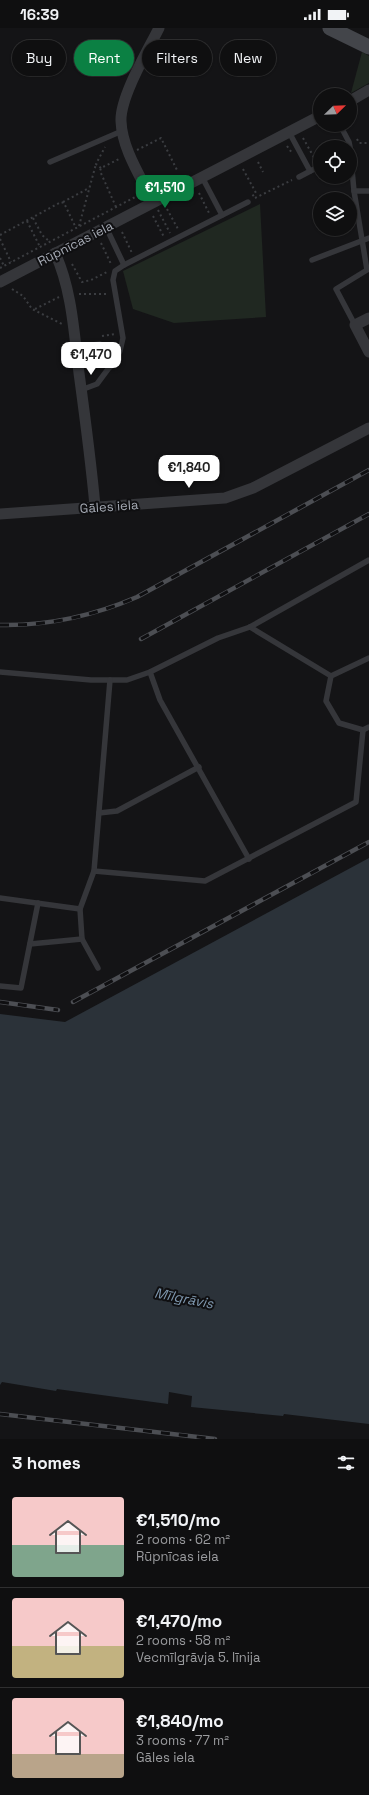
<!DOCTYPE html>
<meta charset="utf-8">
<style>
:root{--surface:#0f0f10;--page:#181819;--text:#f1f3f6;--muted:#9b9c9f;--line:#2f2f30;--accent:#0b8043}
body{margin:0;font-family:"Space Grotesk",sans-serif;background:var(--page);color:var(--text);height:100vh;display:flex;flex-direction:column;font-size:15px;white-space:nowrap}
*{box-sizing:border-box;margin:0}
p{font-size:13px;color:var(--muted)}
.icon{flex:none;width:22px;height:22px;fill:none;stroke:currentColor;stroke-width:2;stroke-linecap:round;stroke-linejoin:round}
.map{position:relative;height:1411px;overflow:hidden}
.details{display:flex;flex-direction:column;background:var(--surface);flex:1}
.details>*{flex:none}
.hud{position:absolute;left:12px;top:12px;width:345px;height:36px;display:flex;gap:8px}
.needle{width:26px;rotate:67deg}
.controls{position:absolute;left:313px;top:60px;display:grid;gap:8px}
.controls a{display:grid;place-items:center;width:44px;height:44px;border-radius:50%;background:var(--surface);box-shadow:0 1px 3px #0004,0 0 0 1px var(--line);font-size:20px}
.price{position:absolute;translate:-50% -34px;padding:0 9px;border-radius:8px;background:#fff;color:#222;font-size:13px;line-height:26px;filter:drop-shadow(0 1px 2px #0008)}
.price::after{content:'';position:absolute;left:50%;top:24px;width:12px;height:9px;margin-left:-6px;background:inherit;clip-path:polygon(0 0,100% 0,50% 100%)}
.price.selected{background:var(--accent);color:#fff}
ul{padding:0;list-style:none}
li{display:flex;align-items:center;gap:12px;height:100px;padding:0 12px}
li+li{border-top:1px solid var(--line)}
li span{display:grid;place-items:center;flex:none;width:112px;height:80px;border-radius:4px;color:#555}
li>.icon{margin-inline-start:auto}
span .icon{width:48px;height:48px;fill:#fffc;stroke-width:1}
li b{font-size:17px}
h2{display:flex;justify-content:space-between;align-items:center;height:48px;padding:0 12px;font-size:17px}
.tag{padding:0 14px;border-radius:18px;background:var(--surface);box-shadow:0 1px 3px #0004,0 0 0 1px var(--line);font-size:14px;line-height:36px}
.tag.selected{background:var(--accent);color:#fff}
.status{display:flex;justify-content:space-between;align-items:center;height:28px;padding:0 20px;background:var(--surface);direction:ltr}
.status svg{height:11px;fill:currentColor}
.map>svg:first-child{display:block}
</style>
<div class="status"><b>16:39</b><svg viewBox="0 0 49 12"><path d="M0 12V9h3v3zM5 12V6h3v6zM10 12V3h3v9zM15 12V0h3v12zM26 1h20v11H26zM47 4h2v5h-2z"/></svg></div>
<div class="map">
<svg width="369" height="1411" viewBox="0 0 369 1411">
<rect width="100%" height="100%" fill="#141416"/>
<!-- green -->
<g fill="#202821">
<path d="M 362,24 L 369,28 L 369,55 L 351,65 Z"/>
<path d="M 260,176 L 266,289 L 174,295 L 133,281 L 123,243 Z"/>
</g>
<!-- water -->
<path fill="#2b3239" d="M 369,830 L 369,1396 L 284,1386 L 283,1388 L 191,1379 L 192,1368 L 169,1364 L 168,1376 L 57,1361 L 56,1363 L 2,1354 L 0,1357 L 0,986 L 65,994 Z"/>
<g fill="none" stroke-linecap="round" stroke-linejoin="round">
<!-- path -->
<g stroke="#3b3d41" stroke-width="2" stroke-dasharray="2 3" stroke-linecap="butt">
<path d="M 303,110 L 316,133"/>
<path d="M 357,111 L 359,115 L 369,115"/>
<path d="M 287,118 L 292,125"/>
<path d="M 137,122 L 161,110 L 177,142"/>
<path d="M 258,134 L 263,144"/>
<path d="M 101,140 L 96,136 L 105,119"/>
<path d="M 243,141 L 256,165 L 251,169"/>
<path d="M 199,165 L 209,185"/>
<path d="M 255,170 L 292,152"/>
<path d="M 63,174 L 89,160"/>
<path d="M 116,179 L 100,143 L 101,140 L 121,130"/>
<path d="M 167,181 L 178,201"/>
<path d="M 158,182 L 170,205"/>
<path d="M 153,188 L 164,209"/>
<path d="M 33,190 L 42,207 L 50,214"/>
<path d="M 27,193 L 40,219"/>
<path d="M 79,198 L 96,136"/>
<path d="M 122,204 L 132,225"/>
<path d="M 0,207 L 61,174 L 64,175 L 76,200"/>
<path d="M 0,211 L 11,234"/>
<path d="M 101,215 L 111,236"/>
<path d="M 0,230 L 4,238"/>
<path d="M 72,236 L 82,254 L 91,252 L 107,244"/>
<path d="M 0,240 L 139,167"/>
<path d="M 12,261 L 23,268 L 32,281 L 62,296"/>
<path d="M 79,266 L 108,266"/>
<path d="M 35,281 L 59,269"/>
<path d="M 102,308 L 115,306"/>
</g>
<!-- lane -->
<g stroke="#35363a" stroke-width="5.5">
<path d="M 340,97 L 349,114 L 350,119"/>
<path d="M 289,104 L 310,143"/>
<path d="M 350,120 L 354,163 L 367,242 L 336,261 L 355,297"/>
<path d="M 50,134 L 122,103"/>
<path d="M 202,149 L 222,187"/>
<path d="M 299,149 L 320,138"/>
<path d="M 354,163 L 369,163"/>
<path d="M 106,199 L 124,237"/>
<path d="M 312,232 L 369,210"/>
<path d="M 76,319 L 100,316 L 110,339"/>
<path d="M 81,362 L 97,356 L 114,333 L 120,323 L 123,310 L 113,252 L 115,243 L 124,237 L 248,174"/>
<path d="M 250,599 L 331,648"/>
<path d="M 369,630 L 331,648 L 326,673 L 339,695 L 363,702 L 369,699"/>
<path d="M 0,644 L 91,652 L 127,652 L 150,644 L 218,610 L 250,599 L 369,532"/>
<path d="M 150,644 L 160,672 L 249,831"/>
<path d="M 99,785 L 117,783 L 199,739"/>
<path d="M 94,843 L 110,652"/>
<path d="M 0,870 L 80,881 L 94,843 L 205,853 L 356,774 L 363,702"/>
<path d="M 80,881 L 82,911 L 98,940"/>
<path d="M 30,916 L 82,911"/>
<path d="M 0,958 L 21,960 L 38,875"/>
</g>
<!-- street -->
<g stroke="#35363a" stroke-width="11">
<path d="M 350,73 L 369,62"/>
<path d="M 153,174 C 141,149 122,121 121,93 C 120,69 148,22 159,0"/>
<path d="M 55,225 C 72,262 74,305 79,345 C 85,389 91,434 95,478"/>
<path d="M 0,254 L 320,88"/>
<path d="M 369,290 L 355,297 L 369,324"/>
<path d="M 0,486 L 225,470 L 253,460 L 369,400"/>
</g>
<!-- secondary -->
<path stroke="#43454a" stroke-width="15" d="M 330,0 L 369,19"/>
<!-- rail casing -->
<g stroke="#4c4e53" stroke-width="4.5">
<g id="rail">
<path d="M 0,597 C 48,598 93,588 137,569 L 369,442"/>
<path d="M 141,611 L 369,486"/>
<path d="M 0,974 L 58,982"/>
<path d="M 73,974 L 369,814"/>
<path d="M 0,1386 L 215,1411"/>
</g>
</g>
<!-- rail -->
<use href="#rail" stroke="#0f0f11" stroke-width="3" stroke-dasharray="9" stroke-linecap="butt"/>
</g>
<g text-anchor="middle" stroke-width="4" stroke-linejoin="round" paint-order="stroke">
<!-- street labels -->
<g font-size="13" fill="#a6abb5" stroke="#0f0f11">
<text transform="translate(75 215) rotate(-27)" y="5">Rūpnīcas iela</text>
<text transform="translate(109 478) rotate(-4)" y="5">Gāles iela</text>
</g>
<!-- water labels -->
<g font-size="14" font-style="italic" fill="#7f98af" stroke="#0f0f11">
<text transform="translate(184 1270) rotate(11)" y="5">Mīlgrāvis</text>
</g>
</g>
</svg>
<div class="controls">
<a><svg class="needle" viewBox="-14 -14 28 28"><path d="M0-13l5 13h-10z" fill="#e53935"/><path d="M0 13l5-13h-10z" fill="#9b9c9f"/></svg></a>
<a><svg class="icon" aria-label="locate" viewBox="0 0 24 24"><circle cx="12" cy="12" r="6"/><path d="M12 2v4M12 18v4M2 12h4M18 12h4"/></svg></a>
<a><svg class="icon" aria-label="layers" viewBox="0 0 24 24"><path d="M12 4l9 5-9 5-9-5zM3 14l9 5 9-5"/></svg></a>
</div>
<b class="price selected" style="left:165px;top:181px">€1,510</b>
<b class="price" style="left:91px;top:348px">€1,470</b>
<b class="price" style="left:189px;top:461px">€1,840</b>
<div class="hud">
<a class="tag">Buy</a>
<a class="tag selected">Rent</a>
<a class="tag">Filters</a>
<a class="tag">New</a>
</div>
</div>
<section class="details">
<h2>3 homes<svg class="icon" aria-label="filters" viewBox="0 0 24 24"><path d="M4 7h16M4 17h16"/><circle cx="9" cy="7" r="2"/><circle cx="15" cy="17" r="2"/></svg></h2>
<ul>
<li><span style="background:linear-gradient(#f6c9c9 60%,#7fa58c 0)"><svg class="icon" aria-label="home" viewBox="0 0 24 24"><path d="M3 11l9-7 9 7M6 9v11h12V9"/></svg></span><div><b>€1,510/mo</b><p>2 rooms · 62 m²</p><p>Rūpnīcas iela</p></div></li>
<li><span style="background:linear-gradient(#f6c9c9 60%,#c2b280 0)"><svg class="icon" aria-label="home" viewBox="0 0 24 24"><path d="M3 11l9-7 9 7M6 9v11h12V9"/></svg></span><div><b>€1,470/mo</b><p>2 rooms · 58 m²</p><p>Vecmīlgrāvja 5. līnija</p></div></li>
<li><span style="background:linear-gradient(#f6c9c9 70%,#b9a48a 0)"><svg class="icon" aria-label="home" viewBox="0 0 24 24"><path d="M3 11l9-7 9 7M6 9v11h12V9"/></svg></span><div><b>€1,840/mo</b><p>3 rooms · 77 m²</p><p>Gāles iela</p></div></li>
</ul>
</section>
